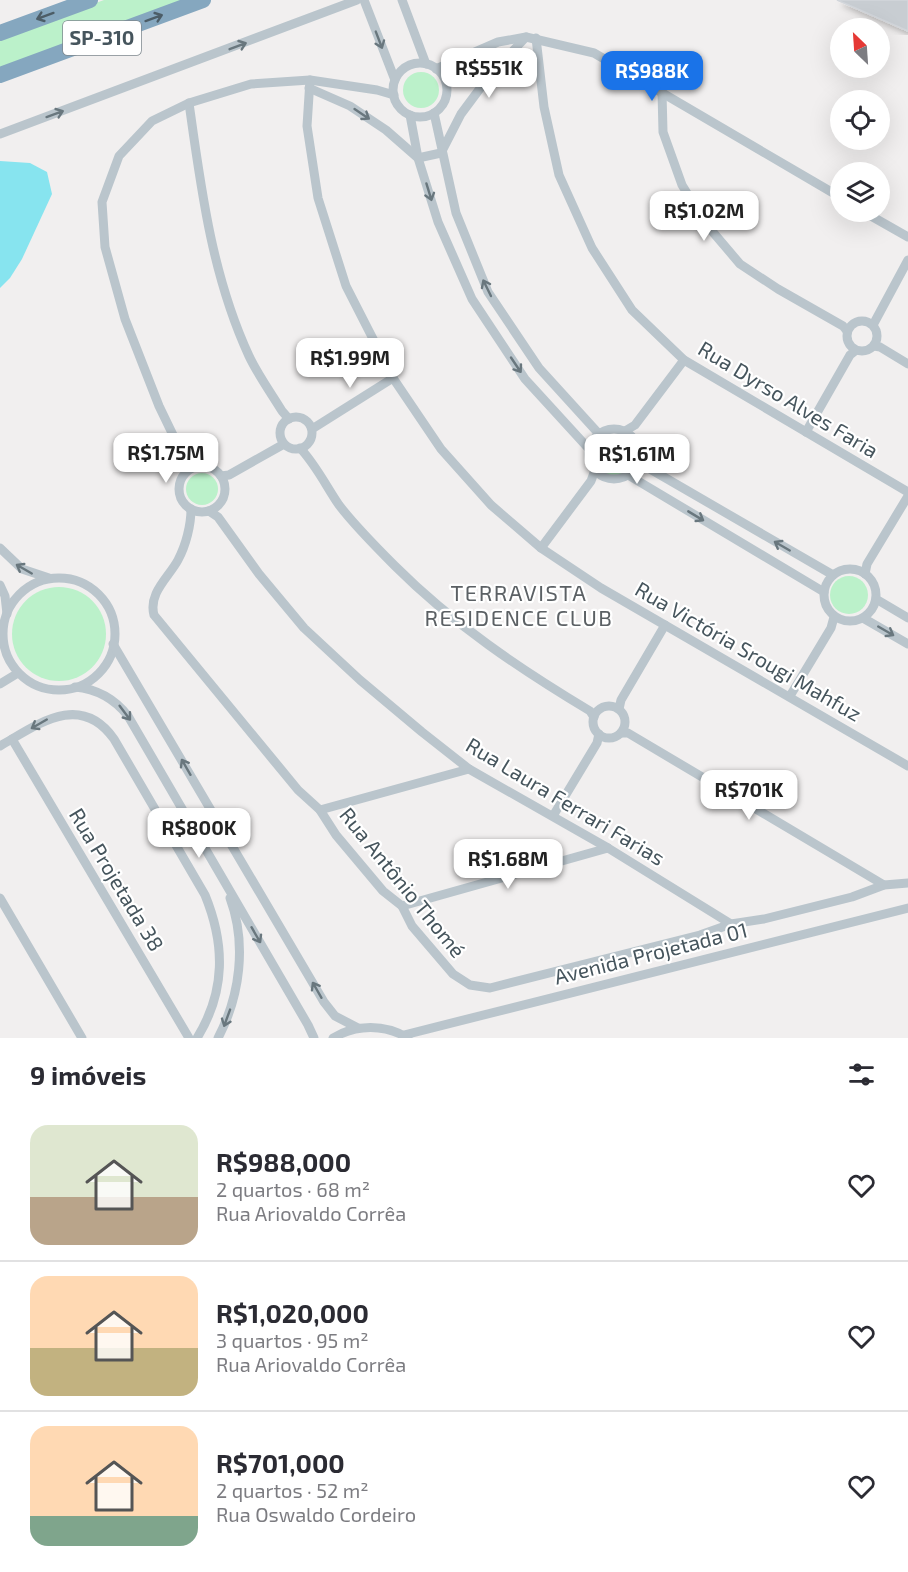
<!DOCTYPE html>
<html lang="pt">
<meta charset="utf-8">
<style>
:root{--surface:#fff;--page:#f2f2f3;--text:#2b2b33;--muted:#7c7c81;--line:#e1e1e2;--accent:#1a73e8}
body{margin:0;font-family:"Exo 2",sans-serif;background:var(--page);color:var(--text);height:100vh;display:flex;flex-direction:column;font-size:22px;white-space:nowrap}
*{box-sizing:border-box;margin:0}
p{font-size:20px;color:var(--muted)}
.icon{flex:none;width:33px;height:33px;fill:none;stroke:currentColor;stroke-width:2;stroke-linecap:round;stroke-linejoin:round}
.map{position:relative;height:1038px;overflow:hidden}
.details{display:flex;flex-direction:column;background:var(--surface);flex:1}
.details>*{flex:none}
.needle{width:39px;rotate:335deg}
.tools{position:absolute;left:830px;top:18px;display:grid;gap:12px}
.tools a{display:grid;place-items:center;width:60px;height:60px;border-radius:50%;background:var(--surface);box-shadow:0 6px 24px #0002;font-size:30px}
.price{position:absolute;translate:-50% -51px;padding:0 14px;border-radius:12px;background:#fff;color:#222;font-size:20px;line-height:39px;filter:drop-shadow(0 2px 3px #0008)}
.price::after{content:'';position:absolute;left:50%;top:36px;width:18px;height:14px;margin-left:-9px;background:inherit;clip-path:polygon(0 0,100% 0,50% 100%)}
.price.current{background:var(--accent);color:#fff}
ul{padding:0;list-style:none}
li{display:flex;align-items:center;gap:18px;height:150px;padding:0 30px}
li+li{border-top:2px solid var(--line)}
li span{display:grid;place-items:center;flex:none;width:168px;height:120px;border-radius:18px;color:#555}
li>.icon{margin-inline-start:auto}
span .icon{width:72px;height:72px;fill:#fffc;stroke-width:1}
li b{font-size:26px}
h2{display:flex;justify-content:space-between;align-items:center;height:72px;padding:0 30px;font-size:26px}
.map>svg:first-child{display:block}
</style>
<div class="map">
<svg width="908" height="1038" viewBox="0 0 908 1038">
<defs>
<filter id="shadow"><feDropShadow dx="4.5" dy="4.5" stdDeviation="3" flood-color="#0004"/></filter>
</defs>
<rect width="100%" height="100%" fill="#f1efef"/>
<!-- green -->
<g fill="#bbf1ca">
<path d="M 104,0 L 187,0 L 0,71 L 0,38 Z"/>
<circle cx="421" cy="90" r="18"/>
<circle cx="614" cy="455" r="20"/>
<circle cx="202" cy="489" r="16"/>
<circle cx="849" cy="595" r="19"/>
<circle cx="59" cy="634" r="47"/>
</g>
<!-- water -->
<path fill="#87e4ef" d="M 0,161 L 30,163 L 47,172 L 52,194 L 22,259 L 10,278 L 0,288 Z"/>
<!-- building -->
<path fill="#c8cdd2" stroke="#d2d6db" stroke-width="1.5" filter="url(#shadow)" d="M 837,0 L 908,0 L 908,31 Z"/>
<g fill="none" stroke-linecap="round" stroke-linejoin="round">
<!-- minor -->
<g stroke="#bac5cc" stroke-width="9">
<path d="M 364,0 L 395,80"/>
<path d="M 402,0 L 426,64"/>
<path d="M 536,38 L 544,107 L 559,175 L 592,248 L 632,310 L 684,360 L 908,492"/>
<circle cx="420" cy="90" r="27"/>
<path d="M 436,69 L 498,42 L 526,37 L 594,53 L 840,197"/>
<path d="M 310,80 L 307,126 L 318,198 L 346,286 L 393,378 L 441,449 L 491,505 L 541,548 L 601,588 L 908,766"/>
<path d="M 309,88 L 350,106 L 386,130 L 418,158 L 441,153 L 461,114 L 490,75 L 526,37"/>
<path d="M 662,92 L 663,132 L 682,185 L 706,224 L 740,264 L 778,289 L 843,326 L 847,331"/>
<path d="M 189,103 C 201,189 212,276 249,356 C 258,375 271,393 282,411 L 289,419"/>
<path d="M 434,113 L 456,213 L 488,292 L 539,368 L 599,434"/>
<path d="M 410,115 L 418,158 L 438,222 L 472,299 L 525,379 L 589,449"/>
<path d="M 0,134 L 357,0"/>
<path d="M 864,212 L 908,237"/>
<circle cx="862" cy="336" r="15"/>
<path d="M 873,325 L 908,260"/>
<path d="M 874,346 L 880,347 L 908,364"/>
<circle cx="296" cy="433" r="16"/>
<path d="M 312,429 L 393,378"/>
<circle cx="614" cy="454" r="25"/>
<path d="M 625,431 L 635,425 L 684,360"/>
<path d="M 806,432 L 850,355 L 855,351"/>
<path d="M 300,448 C 316,465 326,486 339,505 C 355,526 376,547 395,566 C 453,624 520,669 590,711 L 594,717"/>
<path d="M 638,462 L 833,575"/>
<circle cx="202" cy="489" r="23"/>
<path d="M 186,472 L 186,462 L 159,406 L 125,319 L 105,247 L 102,202 L 119,156 L 152,121 L 189,103 L 251,84 L 310,80 L 377,90 L 394,95"/>
<path d="M 628,475 L 824,592"/>
<path d="M 221,476 L 229,475 L 284,444"/>
<path d="M 191,509 C 191,525 186,545 178,560 C 169,577 148,593 154,615 L 298,790 L 320,810 L 336,835 L 383,891 L 402,906 L 412,926 L 453,974 L 470,985 L 490,988 L 700,935 L 731,924 L 764,919 L 852,897 L 884,885 L 908,883"/>
<path d="M 209,511 L 218,517 L 259,574 L 304,628 L 360,680 L 422,732 L 469,769 L 608,848 L 731,924"/>
<path d="M 0,548 L 22,569 L 49,578"/>
<path d="M 541,548 L 591,481 L 595,470"/>
<circle cx="850" cy="595" r="26"/>
<path d="M 865,574 L 867,564 L 908,496"/>
<circle cx="59" cy="634" r="56"/>
<path d="M 0,585 L 5,596 L 7,614"/>
<path d="M 876,599 L 908,618"/>
<path d="M 863,618 L 908,644"/>
<path d="M 113,644 L 324,1002 L 335,1016 L 358,1028"/>
<path d="M 0,684 L 18,673"/>
<path d="M 75,687 C 97,689 114,698 128,716 L 308,1025 L 314,1038"/>
<path d="M 790,696 L 831,628 L 834,617"/>
<circle cx="609" cy="722" r="16"/>
<path d="M 619,709 L 621,700 L 665,625"/>
<path d="M 621,733 L 628,733 L 884,885"/>
<path d="M 12,739 L 189,1038"/>
<path d="M 0,746 C 37,725 80,691 114,739 L 205,895 C 225,944 226,991 197,1038"/>
<path d="M 320,810 L 469,769"/>
<path d="M 553,816 L 597,743 L 599,734"/>
<path d="M 0,898 L 82,1038"/>
<path d="M 402,906 L 608,848"/>
<path d="M 404,1035 L 908,908"/>
<path d="M 218,1038 C 240,996 247,944 230,898"/>
<path d="M 333,1038 C 356,1024 385,1024 408,1038"/>
</g>
<!-- motorway -->
<g stroke="#85a7bf" stroke-width="16">
<path d="M 0,33 L 90,0"/>
<path d="M 0,75 L 203,0"/>
</g>
</g>
<!-- one-way arrows -->
<defs><path id="oneway-shaft" d="M-6 0H5M1.5-3L5.5 0L1.5 3" fill="none" stroke-width="1.6" stroke-linecap="round" stroke-linejoin="round" transform="scale(1.5)"/></defs>
<g stroke="#4c5d67">
<use href="#oneway-shaft" transform="translate(45 16) rotate(160)"/>
<use href="#oneway-shaft" transform="translate(154 18) rotate(-20)"/>
</g>
<g stroke="#69777e">
<use href="#oneway-shaft" transform="translate(379 40) rotate(69)"/>
<use href="#oneway-shaft" transform="translate(238 46) rotate(-21)"/>
<use href="#oneway-shaft" transform="translate(55 114) rotate(-20)"/>
<use href="#oneway-shaft" transform="translate(362 114) rotate(34)"/>
<use href="#oneway-shaft" transform="translate(429 192) rotate(73)"/>
<use href="#oneway-shaft" transform="translate(487 288) rotate(-116)"/>
<use href="#oneway-shaft" transform="translate(516 365) rotate(56)"/>
<use href="#oneway-shaft" transform="translate(696 516) rotate(31)"/>
<use href="#oneway-shaft" transform="translate(782 546) rotate(-150)"/>
<use href="#oneway-shaft" transform="translate(24 569) rotate(-150)"/>
<use href="#oneway-shaft" transform="translate(886 631) rotate(30)"/>
<use href="#oneway-shaft" transform="translate(125 713) rotate(53)"/>
<use href="#oneway-shaft" transform="translate(39 724) rotate(150)"/>
<use href="#oneway-shaft" transform="translate(186 767) rotate(-120)"/>
<use href="#oneway-shaft" transform="translate(256 935) rotate(60)"/>
<use href="#oneway-shaft" transform="translate(317 990) rotate(-120)"/>
<use href="#oneway-shaft" transform="translate(227 1018) rotate(110)"/>
</g>
<g text-anchor="middle" stroke-width="4.5" stroke-linejoin="round" paint-order="stroke">
<!-- shield labels -->
<rect fill="#fff" stroke="#7e888e" stroke-width="1.5" x="63" y="21" width="78" height="34" rx="4.5"/>
<g font-size="20" font-weight="bold" fill="#46555d">
<text x="102" y="45">SP-310</text>
</g>
<!-- street labels -->
<g font-size="21" fill="#46555d" stroke="#fff">
<text transform="translate(788 400) rotate(31)" y="7">Rua Dyrso Alves Faria</text>
<text transform="translate(748 652) rotate(30)" y="7">Rua Victória Srougi Mahfuz</text>
<text transform="translate(565 802) rotate(31)" y="7">Rua Laura Ferrari Farias</text>
<text transform="translate(116 880) rotate(59)" y="7">Rua Projetada 38</text>
<text transform="translate(402 883) rotate(51)" y="7">Rua Antônio Thomé</text>
<text transform="translate(651 954) rotate(-14)" y="7">Avenida Projetada 01</text>
</g>
<!-- neighbourhood labels -->
<g font-size="22" letter-spacing="1.5" fill="#5b6064" stroke="#fff">
<text x="519" y="601">TERRAVISTA<tspan x="519" dy="25">RESIDENCE CLUB</tspan></text>
</g>
</g>
</svg>
<div class="tools">
<a><svg class="needle" viewBox="-14 -14 28 28"><path d="M0-13l5 13h-10z" fill="#e53935"/><path d="M0 13l5-13h-10z" fill="#7c7c81"/></svg></a>
<a><svg class="icon" aria-label="locate" viewBox="0 0 24 24"><circle cx="12" cy="12" r="6"/><path d="M12 2v4M12 18v4M2 12h4M18 12h4"/></svg></a>
<a><svg class="icon" aria-label="layers" viewBox="0 0 24 24"><path d="M12 4l9 5-9 5-9-5zM3 14l9 5 9-5"/></svg></a>
</div>
<b class="price" style="left:489px;top:99px">R$551K</b>
<b class="price current" style="left:652px;top:102px">R$988K</b>
<b class="price" style="left:704px;top:242px">R$1.02M</b>
<b class="price" style="left:350px;top:389px">R$1.99M</b>
<b class="price" style="left:166px;top:484px">R$1.75M</b>
<b class="price" style="left:637px;top:485px">R$1.61M</b>
<b class="price" style="left:749px;top:821px">R$701K</b>
<b class="price" style="left:199px;top:859px">R$800K</b>
<b class="price" style="left:508px;top:890px">R$1.68M</b>
</div>
<section class="details">
<h2>9 imóveis<svg class="icon" aria-label="filters" viewBox="0 0 24 24"><path d="M4 7h16M4 17h16"/><circle cx="9" cy="7" r="2"/><circle cx="15" cy="17" r="2"/></svg></h2>
<ul>
<li><span style="background:linear-gradient(#dfe7d0 60%,#b9a48a 0)"><svg class="icon" aria-label="home" viewBox="0 0 24 24"><path d="M3 11l9-7 9 7M6 9v11h12V9"/></svg></span><div><b>R$988,000</b><p>2 quartos · 68 m²</p><p>Rua Ariovaldo Corrêa</p></div><svg class="icon" aria-label="heart" viewBox="0 0 24 24"><path d="M12 20l-8-8c-3-5 5-10 8-4 3-6 11-1 8 4z"/></svg></li>
<li><span style="background:linear-gradient(#ffd9b3 60%,#c2b280 0)"><svg class="icon" aria-label="home" viewBox="0 0 24 24"><path d="M3 11l9-7 9 7M6 9v11h12V9"/></svg></span><div><b>R$1,020,000</b><p>3 quartos · 95 m²</p><p>Rua Ariovaldo Corrêa</p></div><svg class="icon" aria-label="heart" viewBox="0 0 24 24"><path d="M12 20l-8-8c-3-5 5-10 8-4 3-6 11-1 8 4z"/></svg></li>
<li><span style="background:linear-gradient(#ffd9b3 75%,#7fa58c 0)"><svg class="icon" aria-label="home" viewBox="0 0 24 24"><path d="M3 11l9-7 9 7M6 9v11h12V9"/></svg></span><div><b>R$701,000</b><p>2 quartos · 52 m²</p><p>Rua Oswaldo Cordeiro</p></div><svg class="icon" aria-label="heart" viewBox="0 0 24 24"><path d="M12 20l-8-8c-3-5 5-10 8-4 3-6 11-1 8 4z"/></svg></li>
</ul>
</section>
